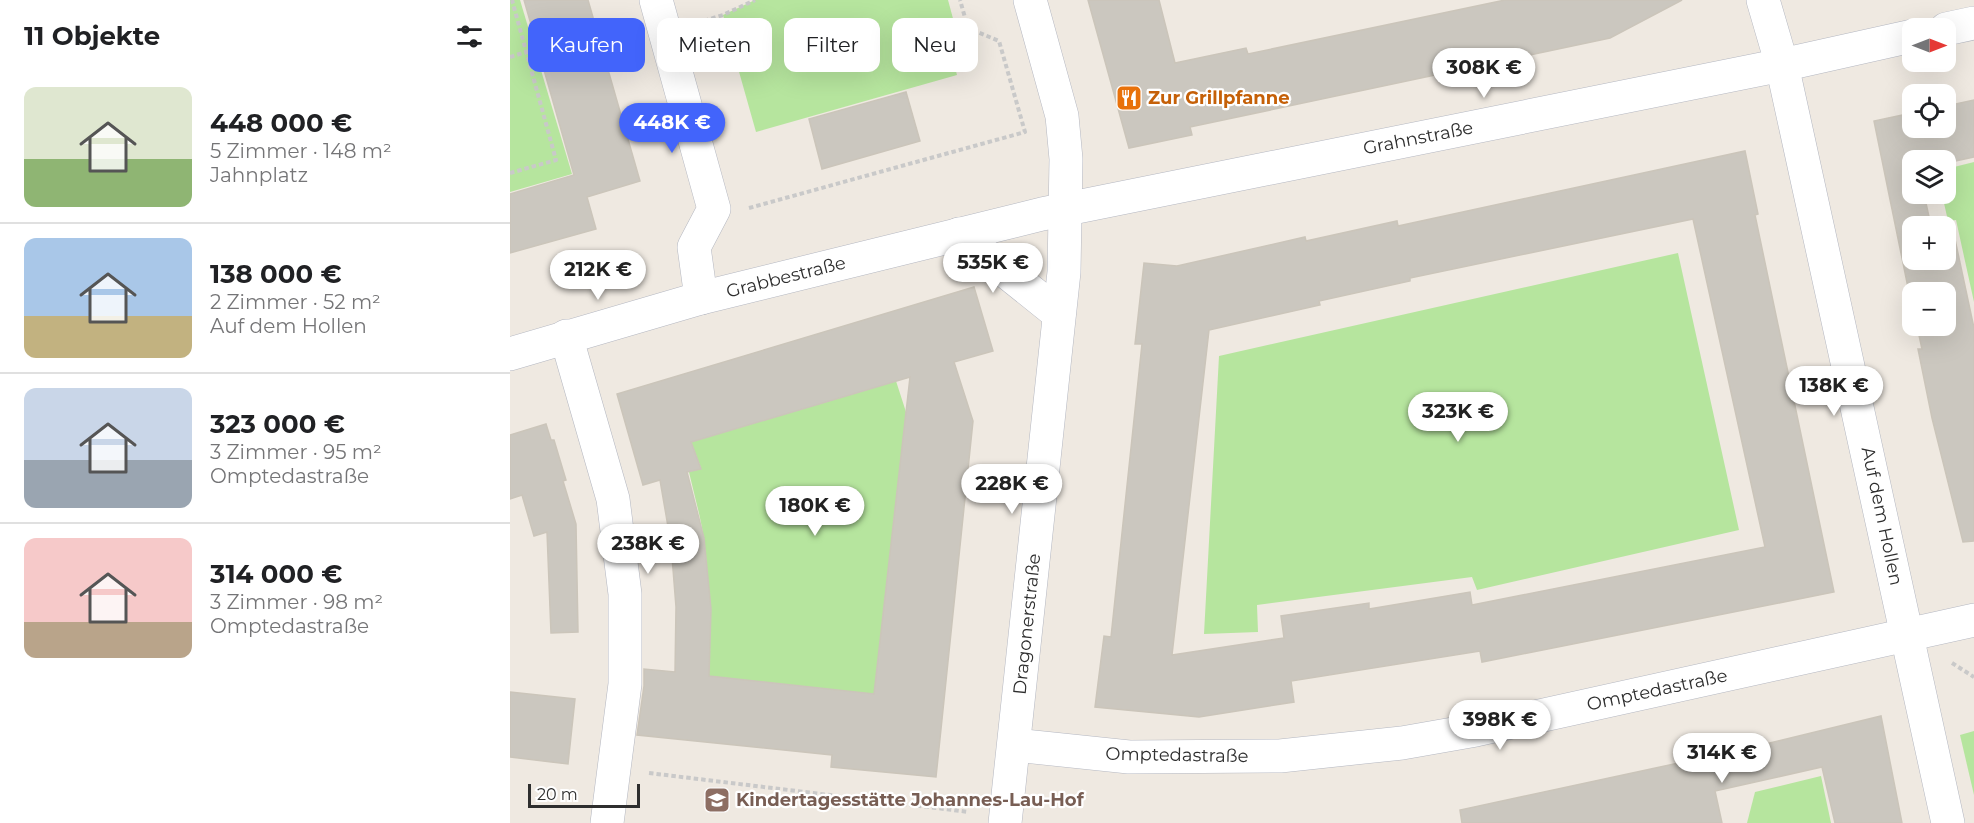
<!DOCTYPE html>
<html lang="de">
<meta charset="utf-8">
<style>
:root{--surface:#fff;--page:#f2f2f2;--text:#202124;--muted:#757577;--line:#e0e0e0;--accent:#4264fb}
body{margin:0;font-family:Montserrat,sans-serif;background:var(--page);color:var(--text);height:100vh;display:flex;flex-direction:column;font-size:22px;white-space:nowrap}
*{box-sizing:border-box;margin:0}
p{font-size:20px;color:var(--muted)}
.icon{flex:none;width:33px;height:33px;fill:none;stroke:currentColor;stroke-width:2;stroke-linecap:round;stroke-linejoin:round}
.map{position:relative;flex:1;overflow:hidden}
.sheet{display:flex;flex-direction:column;background:var(--surface);width:510px}
.sheet>*{flex:none}
.top-card{position:absolute;left:18px;top:18px;width:570px;height:54px;display:flex;gap:12px}
.needle{width:39px;rotate:90deg}
.controls{position:absolute;left:1392px;top:18px;display:grid;gap:12px}
.controls a{display:grid;place-items:center;width:54px;height:54px;border-radius:12px;background:var(--surface);box-shadow:0 6px 24px #0002;font-size:30px}
.scale{position:absolute;left:18px;bottom:15px;width:112px;box-sizing:border-box;padding-left:6px;border:3px solid #2e2e2e;border-top:0;font-size:16px;line-height:21px;white-space:nowrap;color:#2e2e2e;-webkit-text-stroke:4px #fff;paint-order:stroke}
.price{position:absolute;translate:-50% -51px;padding:0 14px;border-radius:21px;background:#fff;color:#222;font-size:20px;line-height:39px;filter:drop-shadow(0 2px 3px #0008)}
.price::after{content:'';position:absolute;left:50%;top:36px;width:18px;height:14px;margin-left:-9px;background:inherit;clip-path:polygon(0 0,100% 0,50% 100%)}
.price.current{background:var(--accent);color:#fff}
ul{padding:0;list-style:none}
li{display:flex;align-items:center;gap:18px;height:150px;padding:0 24px}
li+li{border-top:2px solid var(--line)}
li span{display:grid;place-items:center;flex:none;width:168px;height:120px;border-radius:12px;color:#555}
li>.icon{margin-inline-start:auto}
span .icon{width:72px;height:72px;fill:#fffc;stroke-width:1}
li b{font-size:26px}
h2{display:flex;justify-content:space-between;align-items:center;height:72px;padding:0 24px;font-size:26px}
.chip{padding:0 21px;border-radius:12px;background:var(--surface);box-shadow:0 6px 24px #0002;font-size:21px;line-height:54px}
.chip.current{background:var(--accent);color:#fff}
main{display:flex;flex:1;min-height:0}
.map>svg:first-child{display:block}
</style>
<main>
<section class="sheet">
<h2>11 Objekte<svg class="icon" aria-label="filters" viewBox="0 0 24 24"><path d="M4 7h16M4 17h16"/><circle cx="9" cy="7" r="2"/><circle cx="15" cy="17" r="2"/></svg></h2>
<ul>
<li><span style="background:linear-gradient(#dfe7d0 60%,#8fb573 0)"><svg class="icon" aria-label="home" viewBox="0 0 24 24"><path d="M3 11l9-7 9 7M6 9v11h12V9"/></svg></span><div><b>448 000 €</b><p>5 Zimmer · 148 m²</p><p>Jahnplatz</p></div></li>
<li><span style="background:linear-gradient(#a9c7e8 65%,#c2b280 0)"><svg class="icon" aria-label="home" viewBox="0 0 24 24"><path d="M3 11l9-7 9 7M6 9v11h12V9"/></svg></span><div><b>138 000 €</b><p>2 Zimmer · 52 m²</p><p>Auf dem Hollen</p></div></li>
<li><span style="background:linear-gradient(#c9d6e8 60%,#9aa5b1 0)"><svg class="icon" aria-label="home" viewBox="0 0 24 24"><path d="M3 11l9-7 9 7M6 9v11h12V9"/></svg></span><div><b>323 000 €</b><p>3 Zimmer · 95 m²</p><p>Omptedastraße</p></div></li>
<li><span style="background:linear-gradient(#f6c9c9 70%,#b9a48a 0)"><svg class="icon" aria-label="home" viewBox="0 0 24 24"><path d="M3 11l9-7 9 7M6 9v11h12V9"/></svg></span><div><b>314 000 €</b><p>3 Zimmer · 98 m²</p><p>Omptedastraße</p></div></li>
</ul>
</section>
<div class="map">
<svg width="1464" height="823" viewBox="0 0 1464 823">
<rect width="100%" height="100%" fill="#efe9e1"/>
<!-- green -->
<g fill="#b6e59e">
<path d="M 0,0 L 10,0 L 62,174 L 0,192 Z"/>
<path d="M 245,0 L 438,0 L 451,48 L 441,52 L 447,75 L 246,132 L 213,15 Z"/>
<path d="M 1464,162 L 1464,302 L 1446,220 L 1438,221 L 1432,194 L 1436,194 L 1436,169 Z"/>
<path d="M 1168,253 L 1229,530 L 967,590 L 962,577 L 747,605 L 748,632 L 694,634 L 709,356 Z"/>
<path d="M 386,381 L 396,412 L 364,694 L 199,676 C 200,630 200,586 194,540 C 191,518 184,494 179,472 L 191,468 L 181,442 Z"/>
<path d="M 1464,731 L 1464,795 L 1450,735 Z"/>
<path d="M 1311,776 L 1321,823 L 1237,823 L 1245,792 Z"/>
</g>
<!-- building -->
<g fill="#cbc7bf" stroke="#cbc5ba" stroke-width="1.5" fill-rule="evenodd">
<path d="M 14,0 L 78,0 L 130,181 L 77,197 L 86,229 L 0,253 L 0,194 L 64,175 Z"/>
<path d="M 578,0 L 649,0 L 665,63 L 736,48 L 738,54 L 995,0 L 1172,0 L 1100,38 L 680,127 L 682,135 L 619,148 Z"/>
<path d="M 396,92 L 410,141 L 312,169 L 299,119 Z"/>
<path d="M 1464,100 L 1464,157 L 1436,163 L 1436,160 L 1402,160 L 1402,194 L 1414,194 L 1421,226 L 1402,226 L 1402,260 L 1436,260 L 1436,232 L 1443,230 L 1464,328 L 1464,541 L 1453,542 L 1422,418 L 1408,349 L 1412,349 L 1407,326 L 1436,326 L 1436,292 L 1402,292 L 1402,307 L 1364,121 L 1402,113 L 1402,128 L 1436,128 L 1436,106 Z"/>
<path d="M 1235,151 L 1248,214 L 1245,215 L 1324,592 L 972,662 L 970,651 L 781,681 L 784,702 L 689,717 L 585,707 L 594,636 L 601,637 L 632,344 L 625,344 L 634,263 L 667,266 L 795,237 L 796,241 L 887,221 L 888,226 ZM 1183,219 L 1255,547 L 962,605 L 960,592 L 859,609 L 859,603 L 771,616 L 774,638 L 662,655 L 699,330 L 810,305 L 809,301 L 900,281 L 900,278 Z"/>
<path d="M 464,287 L 483,351 L 444,362 L 463,421 L 426,777 L 321,767 L 322,755 L 127,735 L 134,686 L 134,669 L 165,672 L 166,607 L 161,544 L 150,480 L 133,485 L 107,394 ZM 400,377 L 364,694 L 199,676 L 201,609 L 194,538 L 177,472 L 191,469 L 181,442 Z"/>
<path d="M 36,424 L 41,440 L 44,440 L 56,480 L 53,481 L 66,524 L 68,632 L 41,633 L 37,532 L 24,536 L 12,495 L 0,499 L 0,435 Z"/>
<path d="M 0,692 L 65,699 L 58,764 L 0,757 Z"/>
<path d="M 1371,716 L 1392,823 L 1325,823 L 1312,767 L 1205,791 L 1212,823 L 952,823 L 950,810 L 1243,747 Z"/>
</g>
<g fill="none" stroke-linecap="round" stroke-linejoin="round">
<!-- minor casing -->
<g stroke="#b4b7c1" stroke-width="34">
<g id="minor">
<path d="M 146,0 L 204,209 L 184,247 L 191,298"/>
<path d="M 1253,0 L 1272,65 L 1438,823"/>
<path d="M 1436,29 L 1464,23"/>
<path d="M 449,234 L 549,314"/>
<path d="M 56,336 L 103,499 L 115,594 L 115,684 L 97,823"/>
<path d="M 0,354 L 191,298 L 532,214 L 1272,65 L 1402,36"/>
<path d="M 504,745 L 619,757 L 770,756 L 892,743 L 966,730 L 1464,620"/>
<path d="M 495,823 L 554,272 L 556,159 L 552,116 L 520,0"/>
</g>
</g>
<!-- path -->
<g stroke="#c9c9c9" stroke-width="4" stroke-dasharray="4.5 3" stroke-linecap="butt">
<path d="M 187,23 L 213,15 L 245,0"/>
<path d="M 0,57 L 16,52"/>
<path d="M 0,173 L 46,160 L 2,0"/>
<path d="M 239,208 L 515,132 L 489,41 L 458,28 L 450,0"/>
<path d="M 1442,663 L 1464,677"/>
<path d="M 139,773 L 459,812"/>
</g>
<!-- minor -->
<use href="#minor" stroke="#fff" stroke-width="33"/>
</g>
<!-- icons -->
<defs>
<g id="restaurant-square" transform="scale(1.35)"><rect x="-9" y="-9" width="18" height="18" rx="4" fill="#e8710a" stroke="#fff"/><path d="M-5-6h1v4h1v-4h1v4h1v-4h1v5L-1.5 .5V6h-2V.5L-5-1ZM5-6V6H3V1.5H1.5Q1.5-4 5-6Z" fill="#fff"/></g>
<g id="school-square" transform="scale(1.35)"><rect x="-9" y="-9" width="18" height="18" rx="4" fill="#8d6e63" stroke="#fff"/><path d="M0-5L7-2L0 1L-7-2ZM-4 1L0 2.5L4 1V4Q0 6-4 4Z" fill="#fff"/></g>
</defs>
<g fill-rule="evenodd">
<use href="#restaurant-square" x="619" y="98"/>
<use href="#school-square" x="207" y="800"/>
</g>
<g text-anchor="middle" stroke-width="4.5" stroke-linejoin="round" paint-order="stroke">
<!-- food labels -->
<g font-size="18" font-weight="bold" fill="#c56008" stroke="#fff" text-anchor="start">
<text x="638" y="104">Zur Grillpfanne</text>
</g>
<!-- street labels -->
<g font-size="18" fill="#2e2e2e" stroke="#fff">
<text transform="translate(908 138) rotate(-11)" y="6">Grahnstraße</text>
<text transform="translate(276 277) rotate(-14)" y="6">Grabbestraße</text>
<text transform="translate(1372 516) rotate(78)" y="6">Auf dem Hollen</text>
<text transform="translate(517 624) rotate(-84)" y="6">Dragonerstraße</text>
<text transform="translate(1147 690) rotate(-12)" y="6">Omptedastraße</text>
<text transform="translate(667 755) rotate(1)" y="6">Omptedastraße</text>
</g>
<!-- education labels -->
<g font-size="18" font-weight="bold" fill="#785e54" stroke="#fff" text-anchor="start">
<text x="226" y="806">Kindertagesstätte Johannes-Lau-Hof</text>
</g>
</g>
</svg>
<div class="controls">
<a><svg class="needle" viewBox="-14 -14 28 28"><path d="M0-13l5 13h-10z" fill="#e53935"/><path d="M0 13l5-13h-10z" fill="#757577"/></svg></a>
<a><svg class="icon" aria-label="locate" viewBox="0 0 24 24"><circle cx="12" cy="12" r="6"/><path d="M12 2v4M12 18v4M2 12h4M18 12h4"/></svg></a>
<a><svg class="icon" aria-label="layers" viewBox="0 0 24 24"><path d="M12 4l9 5-9 5-9-5zM3 14l9 5 9-5"/></svg></a>
<a>+</a>
<a>−</a>
</div>
<div class="scale">20 m</div>
<b class="price" style="left:974px;top:99px">308K €</b>
<b class="price current" style="left:162px;top:154px">448K €</b>
<b class="price" style="left:483px;top:294px">535K €</b>
<b class="price" style="left:88px;top:301px">212K €</b>
<b class="price" style="left:1324px;top:417px">138K €</b>
<b class="price" style="left:948px;top:443px">323K €</b>
<b class="price" style="left:502px;top:515px">228K €</b>
<b class="price" style="left:305px;top:537px">180K €</b>
<b class="price" style="left:138px;top:575px">238K €</b>
<b class="price" style="left:990px;top:751px">398K €</b>
<b class="price" style="left:1212px;top:784px">314K €</b>
<div class="top-card">
<a class="chip current">Kaufen</a>
<a class="chip">Mieten</a>
<a class="chip">Filter</a>
<a class="chip">Neu</a>
</div>
</div>
</main>
